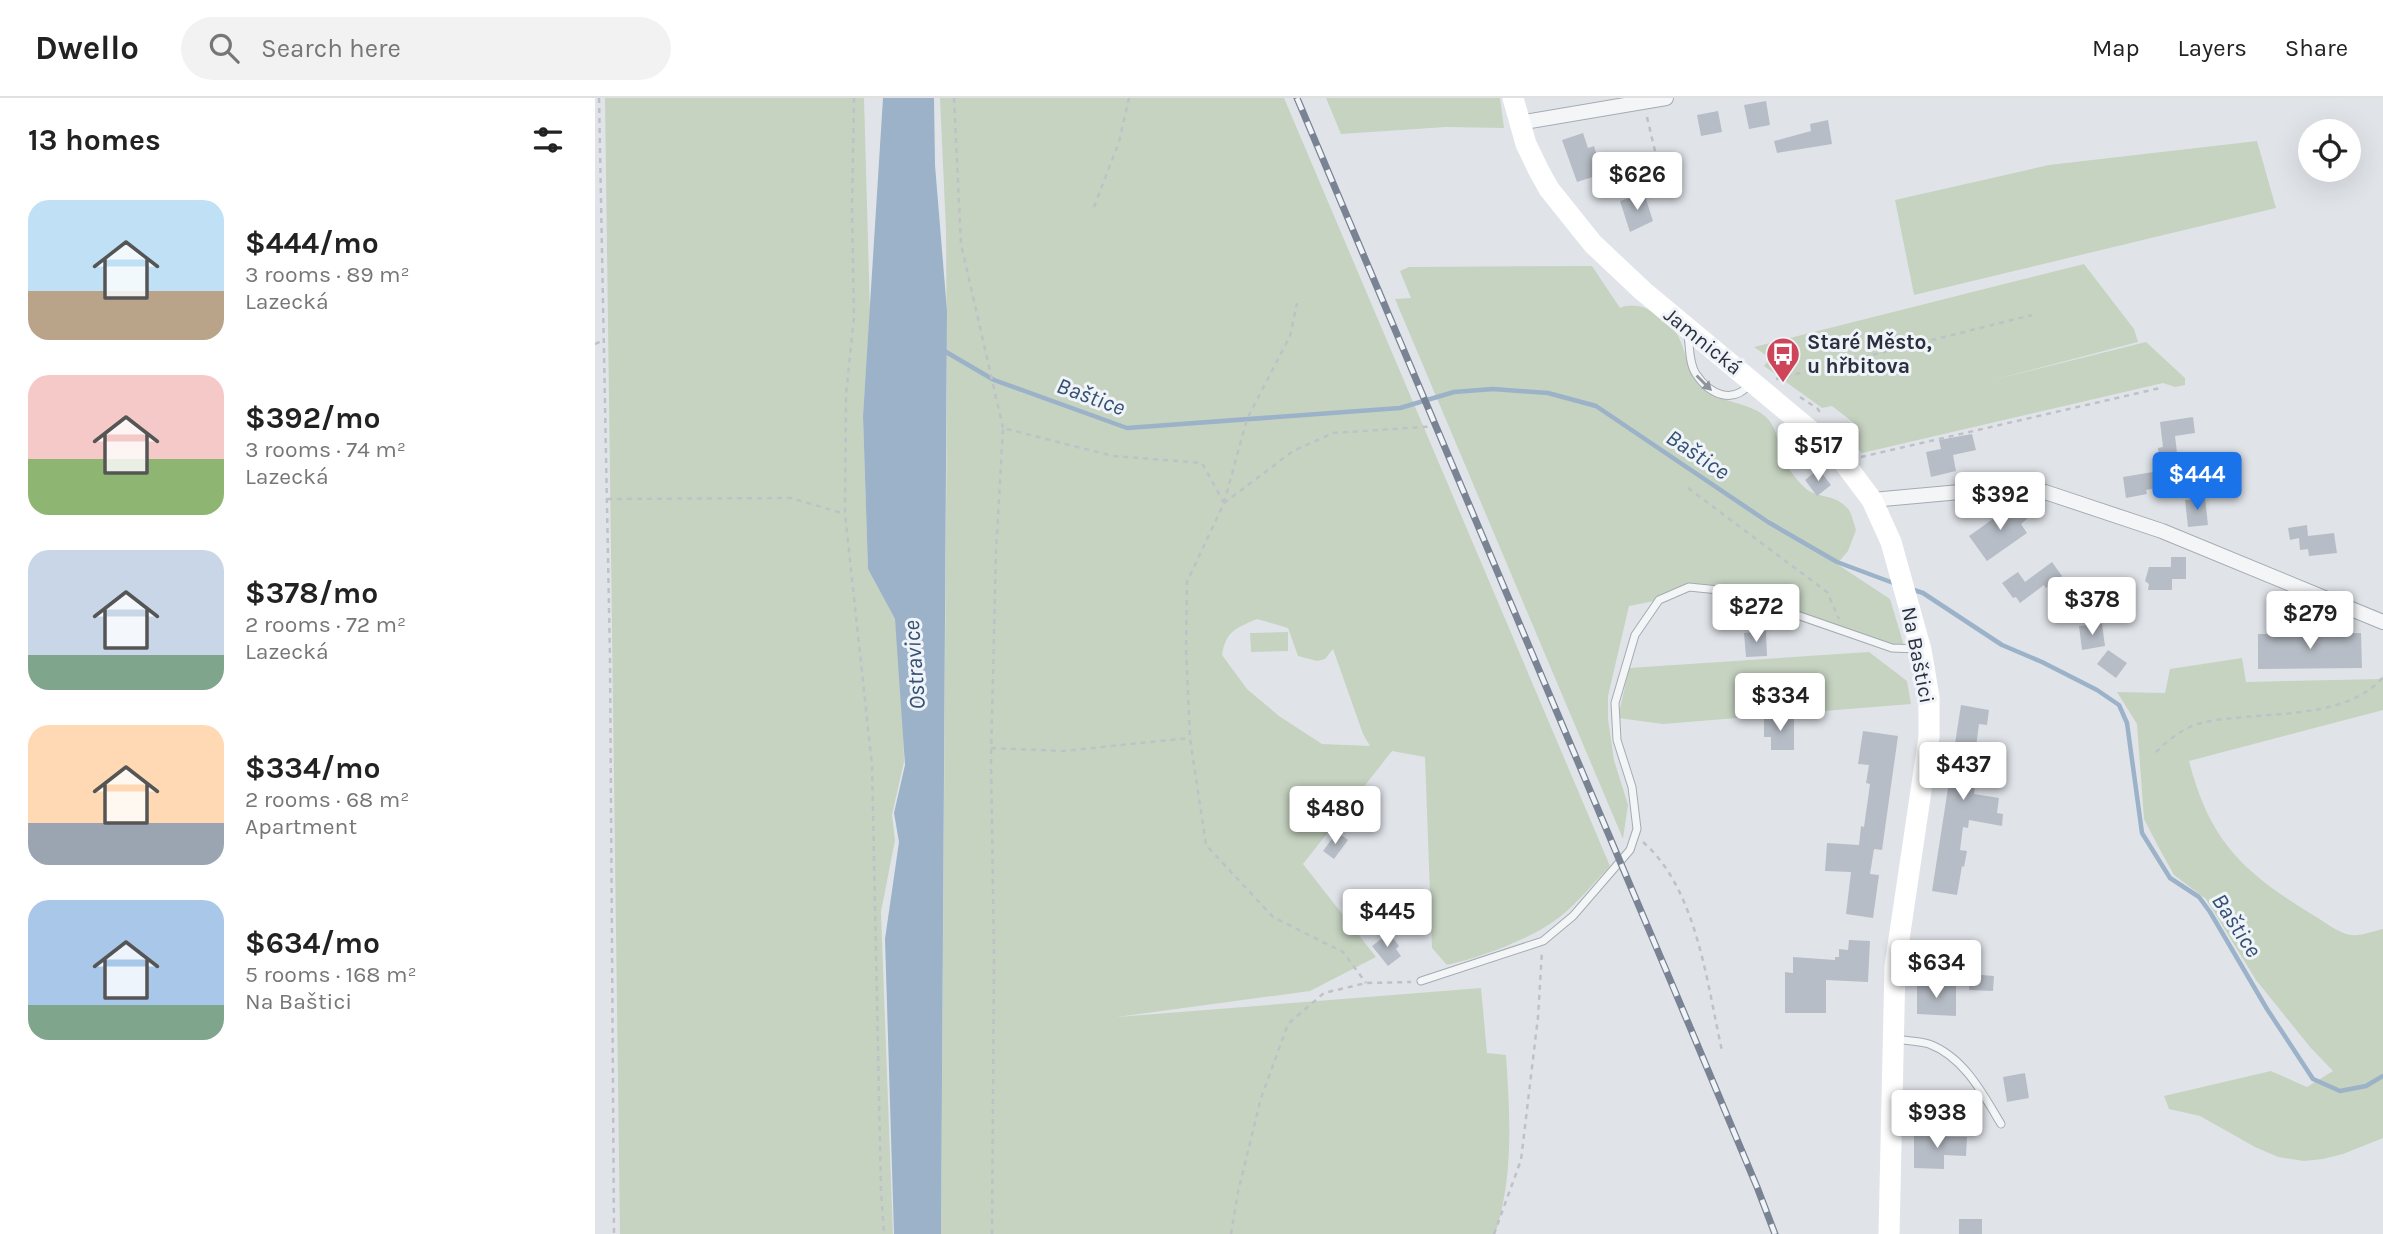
<!DOCTYPE html>
<meta charset="utf-8">
<style>
:root{--surface:#fff;--page:#f2f2f2;--text:#222;--muted:#767676;--line:#e0e0e0;--accent:#1a73e8}
body{margin:0;font-family:Karla,sans-serif;background:var(--page);color:var(--text);height:100vh;display:flex;flex-direction:column;font-size:26px;white-space:nowrap}
*{box-sizing:border-box;margin:0}
p{font-size:23px;color:var(--muted)}
.icon{flex:none;width:38px;height:38px;fill:none;stroke:currentColor;stroke-width:2;stroke-linecap:round;stroke-linejoin:round}
.map{position:relative;flex:1;overflow:hidden}
.drawer{display:flex;flex-direction:column;background:var(--surface);width:595px}
.drawer>*{flex:none}
.controls{position:absolute;left:1703px;top:21px;display:grid;gap:14px}
.controls a{display:grid;place-items:center;width:63px;height:63px;border-radius:50%;background:var(--surface);box-shadow:0 7px 28px #0002;font-size:35px}
.price{position:absolute;translate:-50% -60px;padding:0 16px;border-radius:7px;background:#fff;color:#222;font-size:23px;line-height:46px;filter:drop-shadow(0 2px 4px #0008)}
.price::after{content:'';position:absolute;left:50%;top:42px;width:21px;height:16px;margin-left:-10px;background:inherit;clip-path:polygon(0 0,100% 0,50% 100%)}
.price.selected{background:var(--accent);color:#fff}
ul{padding:0;list-style:none}
li{display:flex;align-items:center;gap:21px;height:175px;padding:0 28px}
li span{display:grid;place-items:center;flex:none;width:196px;height:140px;border-radius:21px;color:#555}
li>.icon{margin-inline-start:auto}
span .icon{width:84px;height:84px;fill:#fffc;stroke-width:1}
li b{font-size:30px}
h2{display:flex;justify-content:space-between;align-items:center;height:84px;padding:0 28px;font-size:30px}
header{display:flex;align-items:center;gap:42px;box-sizing:border-box;height:98px;padding:0 35px;background:var(--surface);border-bottom:2px solid var(--line)}
header strong{font-size:33px}
nav{display:flex;gap:38px;margin-inline-start:auto;font-size:24px}
.search{width:490px;height:63px;background:var(--page);display:flex;align-items:center;gap:18px;box-sizing:border-box;padding:0 24px;border-radius:38px;color:var(--muted);font-size:26px}
main{display:flex;flex:1;min-height:0}
.map>svg:first-child{display:block}
</style>
<header>
<strong>Dwello</strong>
<div class="search"><svg class="icon" aria-label="search" viewBox="0 0 24 24"><circle cx="10" cy="10" r="6"/><path d="M15 15l6 6"/></svg>Search here</div>
<nav><a>Map</a><a>Layers</a><a>Share</a></nav>
</header>
<main>
<section class="drawer">
<h2>13 homes<svg class="icon" aria-label="filters" viewBox="0 0 24 24"><path d="M4 7h16M4 17h16"/><circle cx="9" cy="7" r="2"/><circle cx="15" cy="17" r="2"/></svg></h2>
<ul>
<li><span style="background:linear-gradient(#bfe0f5 65%,#b9a48a 0)"><svg class="icon" aria-label="home" viewBox="0 0 24 24"><path d="M3 11l9-7 9 7M6 9v11h12V9"/></svg></span><div><b>$444/mo</b><p>3 rooms · 89 m²</p><p>Lazecká</p></div></li>
<li><span style="background:linear-gradient(#f6c9c9 60%,#8fb573 0)"><svg class="icon" aria-label="home" viewBox="0 0 24 24"><path d="M3 11l9-7 9 7M6 9v11h12V9"/></svg></span><div><b>$392/mo</b><p>3 rooms · 74 m²</p><p>Lazecká</p></div></li>
<li><span style="background:linear-gradient(#c9d6e8 75%,#7fa58c 0)"><svg class="icon" aria-label="home" viewBox="0 0 24 24"><path d="M3 11l9-7 9 7M6 9v11h12V9"/></svg></span><div><b>$378/mo</b><p>2 rooms · 72 m²</p><p>Lazecká</p></div></li>
<li><span style="background:linear-gradient(#ffd9b3 70%,#9aa5b1 0)"><svg class="icon" aria-label="home" viewBox="0 0 24 24"><path d="M3 11l9-7 9 7M6 9v11h12V9"/></svg></span><div><b>$334/mo</b><p>2 rooms · 68 m²</p><p>Apartment</p></div></li>
<li><span style="background:linear-gradient(#a9c7e8 75%,#7fa58c 0)"><svg class="icon" aria-label="home" viewBox="0 0 24 24"><path d="M3 11l9-7 9 7M6 9v11h12V9"/></svg></span><div><b>$634/mo</b><p>5 rooms · 168 m²</p><p>Na Baštici</p></div></li>
</ul>
</section>
<div class="map">
<svg width="1788" height="1136" viewBox="0 0 1788 1136">
<rect width="100%" height="100%" fill="#e0e4e9"/>
<!-- green -->
<g fill="#c6d3c1" fill-rule="evenodd">
<path d="M 10,0 L 269,0 L 275,215 L 268,318 L 273,471 L 300,521 L 307,585 L 309,664 L 297,717 L 300,742 L 286,814 L 298,1136 L 25,1136 Z"/>
<path d="M 345,0 L 689,0 L 1015,768 C 999,785 983,804 966,818 C 937,841 887,859 852,867 L 837,850 L 830,659 L 797,653 L 708,766 L 781,859 L 715,893 L 522,919 L 886,890 L 892,955 L 911,957 C 915,1017 919,1079 900,1136 L 346,1136 L 352,287 L 351,133 ZM 662,521 L 693,530 L 703,558 L 722,563 L 730,561 L 738,551 L 768,636 L 775,648 L 727,646 L 684,618 L 652,591 L 627,557 C 631,532 642,530 662,521 Z"/>
<path d="M 731,0 L 905,0 L 909,30 L 851,29 L 746,36 Z"/>
<path d="M 1662,43 L 1681,110 L 1319,197 L 1300,102 L 1454,67 Z"/>
<path d="M 1489,166 L 1539,231 L 1543,244 L 1394,283 L 1551,244 L 1590,280 L 1590,287 L 1580,289 L 1568,285 L 1267,355 L 1253,342 L 1254,332 L 1259,325 L 1237,308 L 1227,310 L 1169,268 L 1175,260 L 1159,249 Z"/>
<path d="M 997,168 L 1025,210 C 1044,202 1064,215 1077,229 C 1091,244 1089,271 1109,290 C 1126,306 1153,303 1171,319 C 1186,333 1181,354 1194,371 C 1199,378 1208,390 1216,394 C 1230,400 1243,398 1254,412 C 1257,417 1259,426 1261,432 L 1253,453 L 1242,466 L 1295,501 L 1310,551 L 1133,493 L 1094,489 L 1064,502 L 1034,508 L 1013,598 L 1013,621 L 1019,662 L 1033,707 L 1028,741 L 800,201 L 816,200 L 805,173 L 814,169 Z"/>
<path d="M 693,534 L 693,553 L 656,554 L 655,535 Z"/>
<path d="M 1274,554 L 1312,583 L 1316,606 L 1068,626 L 1023,620 L 1034,570 Z"/>
<path d="M 1647,560 L 1651,584 L 1787,581 L 1788,576 L 1788,612 L 1594,663 C 1615,744 1648,774 1718,817 C 1729,823 1744,836 1756,837 C 1766,838 1779,833 1788,831 L 1788,1040 L 1748,1056 L 1728,1061 L 1709,1063 L 1683,1059 L 1660,1049 L 1605,1018 L 1574,1011 L 1569,998 L 1676,973 L 1712,989 L 1738,973 L 1715,949 L 1661,882 L 1611,801 L 1579,777 L 1564,750 L 1549,721 L 1542,626 L 1522,594 L 1570,595 L 1575,571 Z"/>
</g>
<!-- water -->
<path fill="#9bb2c9" d="M 288,0 L 339,0 L 340,67 L 352,213 L 346,1136 L 299,1136 L 290,841 L 304,744 L 299,715 L 310,667 L 300,521 L 273,471 L 268,318 Z"/>
<g fill="none" stroke-linecap="round" stroke-linejoin="round">
<!-- stream -->
<g stroke="#9bb2c9" stroke-width="4.5">
<path d="M 346,251 L 399,282 L 532,330 L 805,310 L 859,294 L 898,291 L 953,295 L 1001,308 L 1173,424 L 1242,464 L 1301,486"/>
<path d="M 1316,491 L 1328,495 L 1407,547 L 1447,564 L 1502,592 L 1524,607 L 1532,625 L 1547,735 L 1575,780 L 1604,799 L 1615,814 L 1672,911 L 1718,981 L 1745,993 L 1771,988 L 1788,978"/>
</g>
</g>
<!-- building -->
<g fill="#b7bdc6">
<path d="M 1171,3 L 1175,27 L 1154,31 L 1149,7 Z"/>
<path d="M 1123,13 L 1127,34 L 1106,38 L 1102,17 Z"/>
<path d="M 1233,22 L 1237,46 L 1182,55 L 1179,43 L 1216,33 L 1215,26 Z"/>
<path d="M 988,35 L 993,50 L 999,48 L 1004,65 L 1000,67 L 1004,77 L 982,84 L 967,42 Z"/>
<path d="M 1049,95 L 1058,123 L 1035,134 L 1025,103 Z"/>
<path d="M 1598,319 L 1600,335 L 1580,338 L 1583,363 L 1565,366 L 1563,350 L 1568,349 L 1565,324 Z"/>
<path d="M 1377,336 L 1381,352 L 1358,357 L 1361,373 L 1336,379 L 1331,354 L 1346,351 L 1344,342 Z"/>
<path d="M 1221,373 L 1223,376 L 1226,374 L 1236,387 L 1222,398 L 1210,382 Z"/>
<path d="M 1564,373 L 1566,389 L 1551,392 L 1552,396 L 1531,400 L 1528,379 Z"/>
<path d="M 1610,400 L 1613,427 L 1593,429 L 1590,402 Z"/>
<path d="M 1422,404 L 1433,420 L 1426,426 L 1432,435 L 1392,463 L 1374,438 Z"/>
<path d="M 1712,427 L 1713,438 L 1739,435 L 1742,455 L 1714,458 L 1713,451 L 1705,452 L 1704,440 L 1695,442 L 1693,430 Z"/>
<path d="M 1576,459 L 1591,459 L 1591,481 L 1577,481 L 1577,492 L 1553,492 L 1554,486 L 1550,483 L 1554,469 L 1576,469 Z"/>
<path d="M 1457,464 L 1467,478 L 1451,490 L 1449,487 L 1425,505 L 1421,499 L 1418,500 L 1407,485 L 1423,474 L 1430,484 Z"/>
<path d="M 1507,526 L 1510,548 L 1487,552 L 1484,528 Z"/>
<path d="M 1171,533 L 1172,558 L 1151,559 L 1149,535 Z"/>
<path d="M 1766,535 L 1767,570 L 1663,571 L 1663,536 Z"/>
<path d="M 1513,552 L 1532,565 L 1521,580 L 1502,566 Z"/>
<path d="M 1366,607 L 1394,612 L 1392,627 L 1384,626 L 1381,649 L 1385,653 L 1379,696 L 1404,700 L 1402,715 L 1408,716 L 1407,728 L 1374,722 L 1373,730 L 1368,729 L 1365,752 L 1372,753 L 1369,769 L 1367,768 L 1362,797 L 1337,793 Z"/>
<path d="M 1169,619 L 1199,620 L 1199,652 L 1176,652 L 1176,639 L 1169,639 Z"/>
<path d="M 1268,633 L 1303,638 L 1287,752 L 1279,751 L 1275,776 L 1284,777 L 1278,820 L 1251,816 L 1256,774 L 1230,773 L 1232,745 L 1264,747 L 1266,728 L 1269,729 L 1275,686 L 1271,685 L 1274,667 L 1263,666 Z"/>
<path d="M 742,734 L 753,742 L 739,761 L 728,753 Z"/>
<path d="M 794,835 L 804,848 L 801,851 L 806,858 L 793,868 L 777,848 Z"/>
<path d="M 1254,842 L 1275,843 L 1273,884 L 1231,882 L 1231,915 L 1190,915 L 1190,874 L 1198,875 L 1198,859 L 1240,862 L 1240,859 L 1244,859 L 1244,851 L 1253,852 Z"/>
<path d="M 1375,876 L 1399,878 L 1398,893 L 1374,892 Z"/>
<path d="M 1322,885 L 1361,888 L 1361,918 L 1322,916 Z"/>
<path d="M 1430,975 L 1434,1000 L 1412,1004 L 1408,979 Z"/>
<path d="M 1319,1038 L 1372,1039 L 1371,1058 L 1349,1057 L 1349,1071 L 1319,1070 Z"/>
<rect x="1364" y="1121" width="23" height="15"/>
</g>
<g fill="none" stroke-linecap="round" stroke-linejoin="round">
<!-- service casing -->
<g stroke="#a5abb3" stroke-width="9">
<g id="service">
<path d="M 1093,238 C 1095,250 1094,266 1101,276 C 1115,297 1138,307 1156,285"/>
<path d="M 826,883 L 948,843 L 978,818 L 1035,752 L 1042,731 L 1037,689 L 1022,642 L 1020,605 L 1040,537 L 1064,502 L 1094,489 L 1133,493 L 1297,550 L 1322,551"/>
<path d="M 1301,941 C 1311,943 1324,943 1334,946 C 1369,959 1388,996 1406,1026"/>
</g>
</g>
<!-- minor casing -->
<g stroke="#a5abb3" stroke-width="16">
<g id="minor">
<path d="M 924,25 L 1071,0"/>
<path d="M 1277,402 L 1365,394 L 1450,394 L 1567,433 L 1788,524"/>
</g>
</g>
<!-- path -->
<g stroke="#bec2c8" stroke-width="2.5" stroke-dasharray="5 5" stroke-linecap="butt">
<path d="M 4,0 L 15,561 L 19,1136"/>
<path d="M 259,0 L 257,113 L 259,219 L 251,297 L 250,416 L 277,667 L 286,1093 L 289,1136"/>
<path d="M 359,0 L 366,146 L 408,330"/>
<path d="M 1052,19 L 1060,53"/>
<path d="M 499,109 L 524,44 L 534,0"/>
<path d="M 0,246 L 9,242"/>
<path d="M 1181,281 L 1437,217"/>
<path d="M 1205,299 L 1223,311 L 1226,317"/>
<path d="M 1266,359 L 1565,290"/>
<path d="M 1093,390 L 1232,494 L 1244,521"/>
<path d="M 12,401 L 196,400 L 250,416"/>
<path d="M 629,405 L 698,353 L 738,335 L 842,328"/>
<path d="M 629,405 L 652,321 L 695,238 L 702,205"/>
<path d="M 396,650 L 468,653 L 595,640"/>
<path d="M 1561,654 C 1573,642 1589,629 1606,625 C 1660,612 1750,625 1788,579"/>
<path d="M 1048,744 C 1102,791 1112,886 1127,953"/>
<path d="M 397,1136 L 399,858 L 396,659 L 401,455 L 408,330 L 518,358 L 607,365 L 629,405 L 592,484 L 591,550 L 595,640 L 611,747 L 678,819 L 748,854 L 771,885"/>
<path d="M 636,1136 L 643,1094 L 666,1000 L 693,926 L 729,895 L 771,885 L 816,884"/>
<path d="M 899,1136 L 926,1062 L 943,919 L 947,853"/>
</g>
<!-- service -->
<use href="#service" stroke="#f3f5f7" stroke-width="7"/>
<!-- minor -->
<use href="#minor" stroke="#f3f5f7" stroke-width="14"/>
<!-- secondary -->
<path stroke="#fff" stroke-width="21" d="M 918,0 L 931,46 L 944,73 L 954,91 L 998,146 L 1048,193 L 1241,354 L 1277,402 L 1296,444 L 1326,552 L 1334,599 L 1334,639 L 1300,868 L 1294,1136"/>
<!-- rail casing -->
<g stroke="#7a8393" stroke-width="7">
<path id="rail" d="M 702,0 L 1079,891 L 1162,1089 L 1180,1136"/>
</g>
<!-- rail -->
<use href="#rail" stroke="#f0f3f7" stroke-width="4.5" stroke-dasharray="13" stroke-linecap="butt"/>
</g>
<!-- one-way arrows -->
<defs><path id="oneway-solid" d="M-6-.8H1V-3.2L6.5 0L1 3.2V.8H-6Z" transform="scale(1.75)"/></defs>
<use fill="#8e939c" href="#oneway-solid" transform="translate(1109 285) rotate(45)"/>
<!-- icons -->
<defs>
<g id="bus-pin" transform="scale(1.75)"><path d="M0 17L-7.5 6A9.5 9.5 0 1 1 7.5 6Z" fill="#ce455a" stroke="#f0f3f7"/><path d="M-5-6H5V4H4V6H2V4H-2V6H-4V4H-5ZM-3.5-4V0h7V-4ZM-3.5 1.2v1.5H-2V1.2ZM2 1.2v1.5H3.5V1.2Z" fill="#fff"/></g>
</defs>
<g fill-rule="evenodd">
<use href="#bus-pin" x="1188" y="256"/>
</g>
<g text-anchor="middle" stroke-width="6" stroke-linejoin="round" paint-order="stroke">
<!-- street labels -->
<g font-size="21" fill="#293141" stroke="#f0f3f7">
<text transform="translate(1108 243) rotate(39)" y="7">Jamnická</text>
<text transform="translate(1323 557) rotate(79)" y="7">Na Baštici</text>
</g>
<!-- poi labels -->
<g font-size="21" font-weight="bold" fill="#293141" stroke="#f0f3f7" text-anchor="start">
<text x="1212" y="251">Staré Město,<tspan x="1212" dy="24">u hřbitova</tspan></text>
</g>
<!-- water labels -->
<g font-size="23" font-style="italic" fill="#335075" stroke="#f0f3f7">
<text transform="translate(496 298) rotate(20)" y="8">Baštice</text>
<text transform="translate(1103 356) rotate(34)" y="8">Baštice</text>
<text transform="translate(319 567) rotate(-94)" y="8">Ostravice</text>
<text transform="translate(1642 827) rotate(57)" y="8">Baštice</text>
</g>
</g>
</svg>
<div class="controls">
<a><svg class="icon" aria-label="locate" viewBox="0 0 24 24"><circle cx="12" cy="12" r="6"/><path d="M12 2v4M12 18v4M2 12h4M18 12h4"/></svg></a>
</div>
<b class="price" style="left:1042px;top:114px">$626</b>
<b class="price" style="left:1223px;top:385px">$517</b>
<b class="price selected" style="left:1602px;top:414px">$444</b>
<b class="price" style="left:1405px;top:434px">$392</b>
<b class="price" style="left:1497px;top:539px">$378</b>
<b class="price" style="left:1161px;top:546px">$272</b>
<b class="price" style="left:1715px;top:553px">$279</b>
<b class="price" style="left:1185px;top:635px">$334</b>
<b class="price" style="left:1368px;top:704px">$437</b>
<b class="price" style="left:740px;top:748px">$480</b>
<b class="price" style="left:792px;top:851px">$445</b>
<b class="price" style="left:1341px;top:902px">$634</b>
<b class="price" style="left:1342px;top:1052px">$938</b>
</div>
</main>
